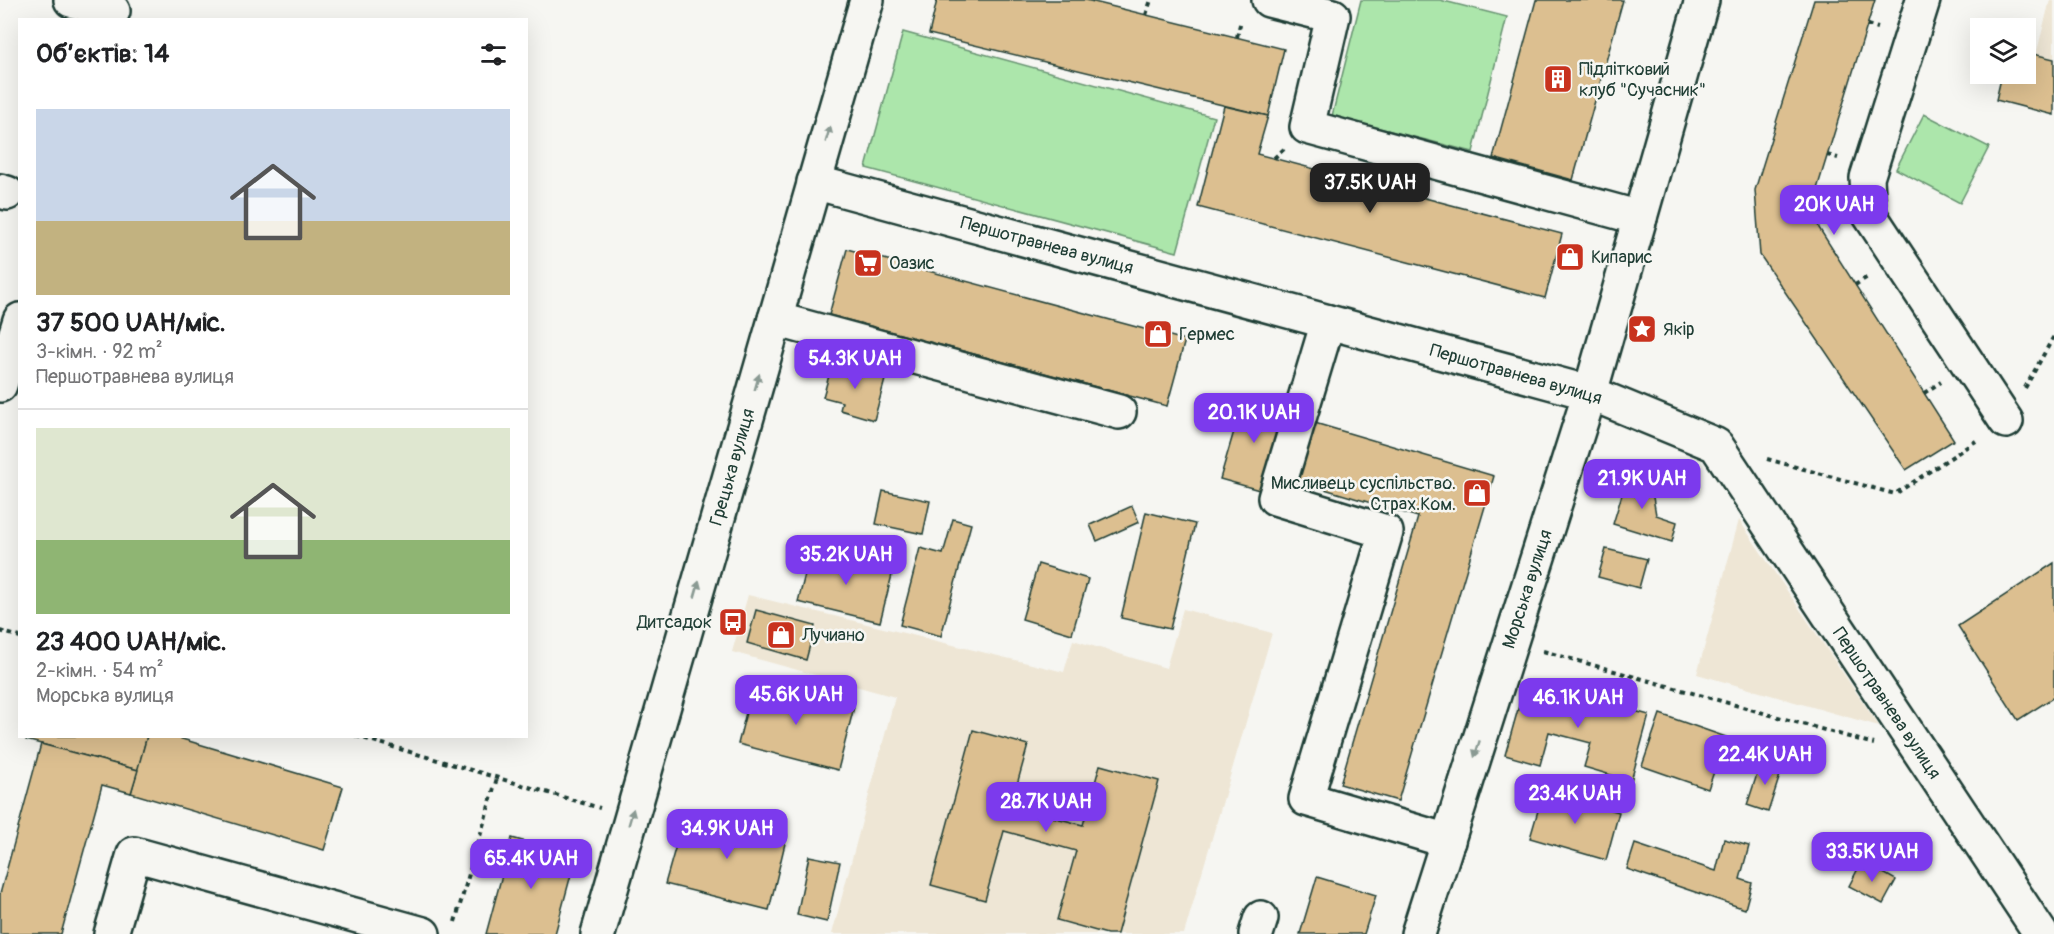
<!DOCTYPE html>
<html lang="uk">
<meta charset="utf-8">
<style>
:root{--surface:#fff;--page:#f6f6f6;--text:#202124;--muted:#757577;--line:#e0e0e0;--accent:#7c3aed}
body{margin:0;font-family:Pangolin,sans-serif;background:var(--page);color:var(--text);height:100vh;display:flex;flex-direction:column;font-size:22px;white-space:nowrap}
*{box-sizing:border-box;margin:0}
p{font-size:20px;color:var(--muted)}
.icon{flex:none;width:33px;height:33px;fill:none;stroke:currentColor;stroke-width:2;stroke-linecap:round;stroke-linejoin:round}
.map{position:relative;flex:1;overflow:hidden}
.panel{position:absolute;left:18px;top:18px;width:510px;height:720px;display:flex;flex-direction:column;background:var(--surface);border-radius:0px;box-shadow:0 6px 24px #0002}
.panel>*{flex:none}
.tools{position:absolute;left:1970px;top:18px;display:grid;gap:12px}
.tools a{display:grid;place-items:center;width:66px;height:66px;border-radius:0px;background:var(--surface);box-shadow:0 6px 24px #0002;font-size:30px}
.price{position:absolute;translate:-50% -51px;padding:0 14px;border-radius:12px;background:var(--accent);color:#fff;font-size:20px;line-height:39px;filter:drop-shadow(0 2px 3px #0008)}
.price::after{content:'';position:absolute;left:50%;top:36px;width:18px;height:14px;margin-left:-9px;background:inherit;clip-path:polygon(0 0,100% 0,50% 100%)}
.price.selected{background:#222;color:#fff}
ul{padding:0;list-style:none}
li{display:grid;align-content:center;gap:12px;height:318px;padding:0 18px}
li+li{border-top:2px solid var(--line)}
li span{display:grid;place-items:center;height:186px;border-radius:0px;color:#555}
li>.icon{margin-inline-start:auto}
span .icon{width:108px;height:108px;fill:#fffc;stroke-width:1}
li b{font-size:26px}
h2{display:flex;justify-content:space-between;align-items:center;height:72px;padding:0 18px;font-size:26px}
.map>svg:first-child{display:block}
</style>
<div class="map">
<svg width="2054" height="934" viewBox="0 0 2054 934">
<rect width="100%" height="100%" fill="#f6f6f2"/>
<filter id="ink" filterUnits="userSpaceOnUse"><feTurbulence type="fractalNoise" baseFrequency=".0167" numOctaves="2"/><feDisplacementMap in="SourceGraphic" scale="12" xChannelSelector="R" yChannelSelector="G"/><feConvolveMatrix kernelMatrix="1 2 1 2 8 2 1 2 1" color-interpolation-filters="sRGB"/></filter>
<g filter="url(#ink)">
<!-- built -->
<g fill="#eee6d5">
<path d="M 2050,0 L 2054,0 L 2054,59 L 2036,55 Z"/>
<path d="M 1739,520 L 1879,726 L 1697,674 Z"/>
<path d="M 748,595 L 1064,672 L 1073,640 L 1166,668 L 1183,609 L 1272,633 L 1184,934 L 832,934 L 895,697 L 732,652 Z"/>
</g>
<!-- green -->
<g fill="#ace6ab" stroke="#669270" stroke-width="1.5">
<path d="M 1361,0 L 1440,0 L 1507,17 L 1473,152 L 1332,116 Z"/>
<path d="M 903,32 L 1214,117 L 1177,252 L 866,168 Z"/>
<path d="M 1924,114 L 1989,147 L 1960,203 L 1896,169 Z"/>
</g>
<!-- building -->
<g fill="#dcbf90" stroke="#1f3d34" stroke-width="1.5">
<path d="M 937,0 L 1086,0 L 1284,49 L 1268,116 L 929,34 Z"/>
<path d="M 1536,0 L 1623,0 L 1573,180 L 1493,158 Z"/>
<path d="M 1814,0 L 1875,0 L 1813,202 L 1819,228 L 1954,440 L 1906,470 L 1760,255 L 1755,190 Z"/>
<path d="M 2025,52 L 2054,59 L 2054,115 L 1996,100 L 2002,74 L 2025,74 Z"/>
<path d="M 1224,106 L 1268,116 L 1257,154 L 1562,234 L 1545,298 L 1198,207 Z"/>
<path d="M 847,249 L 1185,340 L 1167,406 L 829,315 Z"/>
<path d="M 833,361 L 886,376 L 874,420 L 840,410 L 842,402 L 823,397 Z"/>
<path d="M 1244,397 L 1287,409 L 1263,491 L 1220,479 Z"/>
<path d="M 1308,421 L 1494,476 L 1398,801 L 1340,784 L 1418,517 L 1291,479 Z"/>
<path d="M 1649,474 L 1656,515 L 1677,522 L 1672,542 L 1613,524 L 1627,478 Z"/>
<path d="M 883,491 L 930,501 L 923,534 L 876,524 Z"/>
<path d="M 1132,506 L 1139,522 L 1097,541 L 1090,525 Z"/>
<path d="M 1146,512 L 1195,524 L 1170,629 L 1121,618 Z"/>
<path d="M 953,519 L 971,524 L 941,636 L 900,625 L 920,548 L 943,554 Z"/>
<path d="M 1606,549 L 1647,559 L 1639,588 L 1598,577 Z"/>
<path d="M 811,551 L 893,571 L 880,622 L 798,602 Z"/>
<path d="M 2054,563 L 2054,697 L 2018,720 L 1958,626 Z"/>
<path d="M 1038,564 L 1088,579 L 1072,634 L 1022,619 Z"/>
<path d="M 756,610 L 815,626 L 806,660 L 747,643 Z"/>
<path d="M 754,681 L 854,707 L 838,770 L 738,744 Z"/>
<path d="M 1526,681 L 1649,715 L 1631,781 L 1584,767 L 1591,743 L 1549,732 L 1540,765 L 1505,755 Z"/>
<path d="M 1660,714 L 1726,737 L 1708,789 L 1642,766 Z"/>
<path d="M 973,730 L 1028,745 L 1011,806 L 1083,825 L 1100,765 L 1159,781 L 1117,934 L 1107,934 L 1057,920 L 1076,851 L 1004,831 L 985,900 L 931,885 Z"/>
<path d="M 27,736 L 147,736 L 138,770 L 26,740 Z"/>
<path d="M 147,736 L 172,736 L 343,787 L 324,850 L 131,793 Z"/>
<path d="M 41,744 L 138,770 L 131,793 L 102,785 L 61,934 L 0,934 L 0,894 Z"/>
<path d="M 1762,759 L 1783,766 L 1768,812 L 1747,805 Z"/>
<path d="M 1544,790 L 1619,812 L 1606,860 L 1530,838 Z"/>
<path d="M 686,810 L 787,835 L 769,910 L 665,884 Z"/>
<path d="M 512,838 L 576,856 L 555,934 L 486,934 Z"/>
<path d="M 1724,839 L 1749,846 L 1740,879 L 1752,883 L 1745,909 L 1627,869 L 1635,844 L 1716,871 Z"/>
<path d="M 809,856 L 840,862 L 827,922 L 797,915 Z"/>
<path d="M 1862,861 L 1896,880 L 1883,904 L 1849,886 Z"/>
<path d="M 1317,877 L 1376,895 L 1364,934 L 1300,934 Z"/>
</g>
<g fill="none" stroke-linecap="round" stroke-linejoin="round">
<!-- minor casing -->
<g stroke="#1f3d34" stroke-width="38">
<g id="minor">
<path d="M 71,0 L 113,11"/>
<path d="M 1269,0 L 1333,16 L 1307,127 L 1640,218"/>
<path d="M 1923,0 L 1867,178 L 1869,214 L 2006,421"/>
<path d="M 814,182 L 1590,393 L 1716,445 L 2041,934"/>
<path d="M 0,191 L 7,193"/>
<path d="M 775,319 L 1119,412"/>
<path d="M 1328,322 L 1275,498 L 1386,532 L 1306,799 L 1448,841"/>
<path d="M 0,385 L 20,320"/>
<path d="M 111,934 L 134,854 L 423,934"/>
<path d="M 598,934 L 867,0"/>
<path d="M 1256,934 L 1261,918"/>
<path d="M 1418,934 L 1590,393 L 1702,0"/>
</g>
</g>
<!-- path -->
<g stroke="#1f3d34" stroke-width="4" stroke-dasharray="4.5 4.5" stroke-linecap="butt">
<path d="M 1146,15 L 1151,0"/>
<path d="M 1867,25 L 1878,28"/>
<path d="M 1237,37 L 1241,20"/>
<path d="M 1827,155 L 1838,158"/>
<path d="M 1274,158 L 1284,149"/>
<path d="M 1855,285 L 1869,276"/>
<path d="M 2025,388 L 2054,336"/>
<path d="M 1924,393 L 1941,382"/>
<path d="M 1767,459 L 1895,494 L 1979,439"/>
<path d="M 0,631 L 20,637"/>
<path d="M 1543,651 L 1874,744"/>
<path d="M 356,736 L 600,808"/>
<path d="M 455,922 L 497,778"/>
</g>
<!-- minor -->
<use href="#minor" stroke="#f6f6f2" stroke-width="33"/>
</g>
<!-- one-way arrows -->
<defs><path id="oneway-solid" d="M-6-.8H1V-3.2L6.5 0L1 3.2V.8H-6Z" transform="scale(1.5)"/></defs>
<g fill="#8a9a93">
<use href="#oneway-solid" transform="translate(828 134) rotate(-74)"/>
<use href="#oneway-solid" transform="translate(757 382) rotate(-74)"/>
<use href="#oneway-solid" transform="translate(697 589) rotate(-74)"/>
<use href="#oneway-solid" transform="translate(1477 749) rotate(108)"/>
<use href="#oneway-solid" transform="translate(631 817) rotate(-74)"/>
</g>
</g>
<!-- icons -->
<defs>
<g id="building-square" transform="scale(1.5)"><rect x="-9" y="-9" width="18" height="18" rx="4" fill="#c8321e" stroke="#f6f6f2"/><path d="M-4-6H4V6H1V3H-1V6H-4ZM-2.5-4.3h1.7v1.8h-1.7ZM.8-4.3h1.7v1.8H.8ZM-2.5-1h1.7V.8h-1.7ZM.8-1h1.7V.8H.8Z" fill="#fff"/></g>
<g id="shop-square" transform="scale(1.5)"><rect x="-9" y="-9" width="18" height="18" rx="4" fill="#c8321e" stroke="#f6f6f2"/><path d="M-5-2.5h2.3a2.7 3.5 0 0 1 5.4 0H5L5.5 6h-11ZM-1.5-2.5h3a1.5 2.3 0 0 0-3 0Z" fill="#fff"/></g>
<g id="supermarket-square" transform="scale(1.5)"><rect x="-9" y="-9" width="18" height="18" rx="4" fill="#c8321e" stroke="#f6f6f2"/><path d="M-6-5.5h2.5l.6 2H6L4.5 2H-2.5L-4.4-4H-6ZM-1.5 3.2a1.3 1.3 0 1 0 .1 0ZM3 3.2a1.3 1.3 0 1 0 .1 0Z" fill="#fff"/></g>
<g id="sight-square" transform="scale(1.5)"><rect x="-9" y="-9" width="18" height="18" rx="4" fill="#c8321e" stroke="#f6f6f2"/><path d="M0-6L1.8-2.2L6-1.7L2.9 1.2L3.7 5.4L0 3.3L-3.7 5.4L-2.9 1.2L-6-1.7L-1.8-2.2Z" fill="#fff"/></g>
<g id="bus-square" transform="scale(1.5)"><rect x="-9" y="-9" width="18" height="18" rx="4" fill="#c8321e" stroke="#f6f6f2"/><path d="M-5-6H5V4H4V6H2V4H-2V6H-4V4H-5ZM-3.5-4V0h7V-4ZM-3.5 1.2v1.5H-2V1.2ZM2 1.2v1.5H3.5V1.2Z" fill="#fff"/></g>
</defs>
<g fill-rule="evenodd">
<use href="#building-square" x="1558" y="79"/>
<use href="#shop-square" x="1570" y="257"/>
<use href="#supermarket-square" x="868" y="263"/>
<use href="#sight-square" x="1642" y="329"/>
<use href="#shop-square" x="1158" y="334"/>
<use href="#shop-square" x="1477" y="493"/>
<use href="#bus-square" x="733" y="622"/>
<use href="#shop-square" x="781" y="635"/>
</g>
<g text-anchor="middle" stroke-width="5" stroke-linejoin="round" paint-order="stroke">
<!-- poi labels -->
<g font-size="18" fill="#1f3d34" stroke="#f6f6f2" text-anchor="start">
<text x="1579" y="75">Підлітковий<tspan x="1579" dy="21">клуб "Сучасник"</tspan></text>
<text x="1591" y="263">Кипарис</text>
<text x="889" y="269">Оазис</text>
<text x="1663" y="335">Якір</text>
<text x="1179" y="340">Гермес</text>
<text x="1456" y="489" text-anchor="end">Мисливець суспільство.<tspan x="1456" dy="21">Страх.Ком.</tspan></text>
<text x="712" y="628" text-anchor="end">Дитсадок</text>
<text x="802" y="641">Лучиано</text>
</g>
<!-- street labels -->
<g font-size="18" fill="#1f3d34" stroke="#f6f6f2">
<text transform="translate(1047 245) rotate(15)" y="6">Першотравнева вулиця</text>
<text transform="translate(1516 374) rotate(16)" y="6">Першотравнева вулиця</text>
<text transform="translate(732 467) rotate(-74)" y="6">Грецька вулиця</text>
<text transform="translate(1527 589) rotate(-72)" y="6">Морська вулиця</text>
<text transform="translate(1887 703) rotate(56)" y="6">Першотравнева вулиця</text>
</g>
</g>
</svg>
<div class="tools">
<a><svg class="icon" aria-label="layers" viewBox="0 0 24 24"><path d="M12 4l9 5-9 5-9-5zM3 14l9 5 9-5"/></svg></a>
</div>
<b class="price selected" style="left:1370px;top:214px">37.5K UAH</b>
<b class="price" style="left:1834px;top:236px">20K UAH</b>
<b class="price" style="left:855px;top:390px">54.3K UAH</b>
<b class="price" style="left:1254px;top:444px">20.1K UAH</b>
<b class="price" style="left:1642px;top:510px">21.9K UAH</b>
<b class="price" style="left:846px;top:586px">35.2K UAH</b>
<b class="price" style="left:796px;top:726px">45.6K UAH</b>
<b class="price" style="left:1578px;top:729px">46.1K UAH</b>
<b class="price" style="left:1765px;top:786px">22.4K UAH</b>
<b class="price" style="left:1575px;top:825px">23.4K UAH</b>
<b class="price" style="left:1046px;top:833px">28.7K UAH</b>
<b class="price" style="left:727px;top:860px">34.9K UAH</b>
<b class="price" style="left:1872px;top:883px">33.5K UAH</b>
<b class="price" style="left:531px;top:890px">65.4K UAH</b>
<section class="panel">
<h2>Об’єктів: 14<svg class="icon" aria-label="filters" viewBox="0 0 24 24"><path d="M4 7h16M4 17h16"/><circle cx="9" cy="7" r="2"/><circle cx="15" cy="17" r="2"/></svg></h2>
<ul>
<li><span style="background:linear-gradient(#c9d6e8 60%,#c2b280 0)"><svg class="icon" aria-label="home" viewBox="0 0 24 24"><path d="M3 11l9-7 9 7M6 9v11h12V9"/></svg></span><div><b>37 500 UAH/міс.</b><p>3-кімн. · 92 m²</p><p>Першотравнева вулиця</p></div></li>
<li><span style="background:linear-gradient(#dfe7d0 60%,#8fb573 0)"><svg class="icon" aria-label="home" viewBox="0 0 24 24"><path d="M3 11l9-7 9 7M6 9v11h12V9"/></svg></span><div><b>23 400 UAH/міс.</b><p>2-кімн. · 54 m²</p><p>Морська вулиця</p></div></li>
</ul>
</section>
</div>
